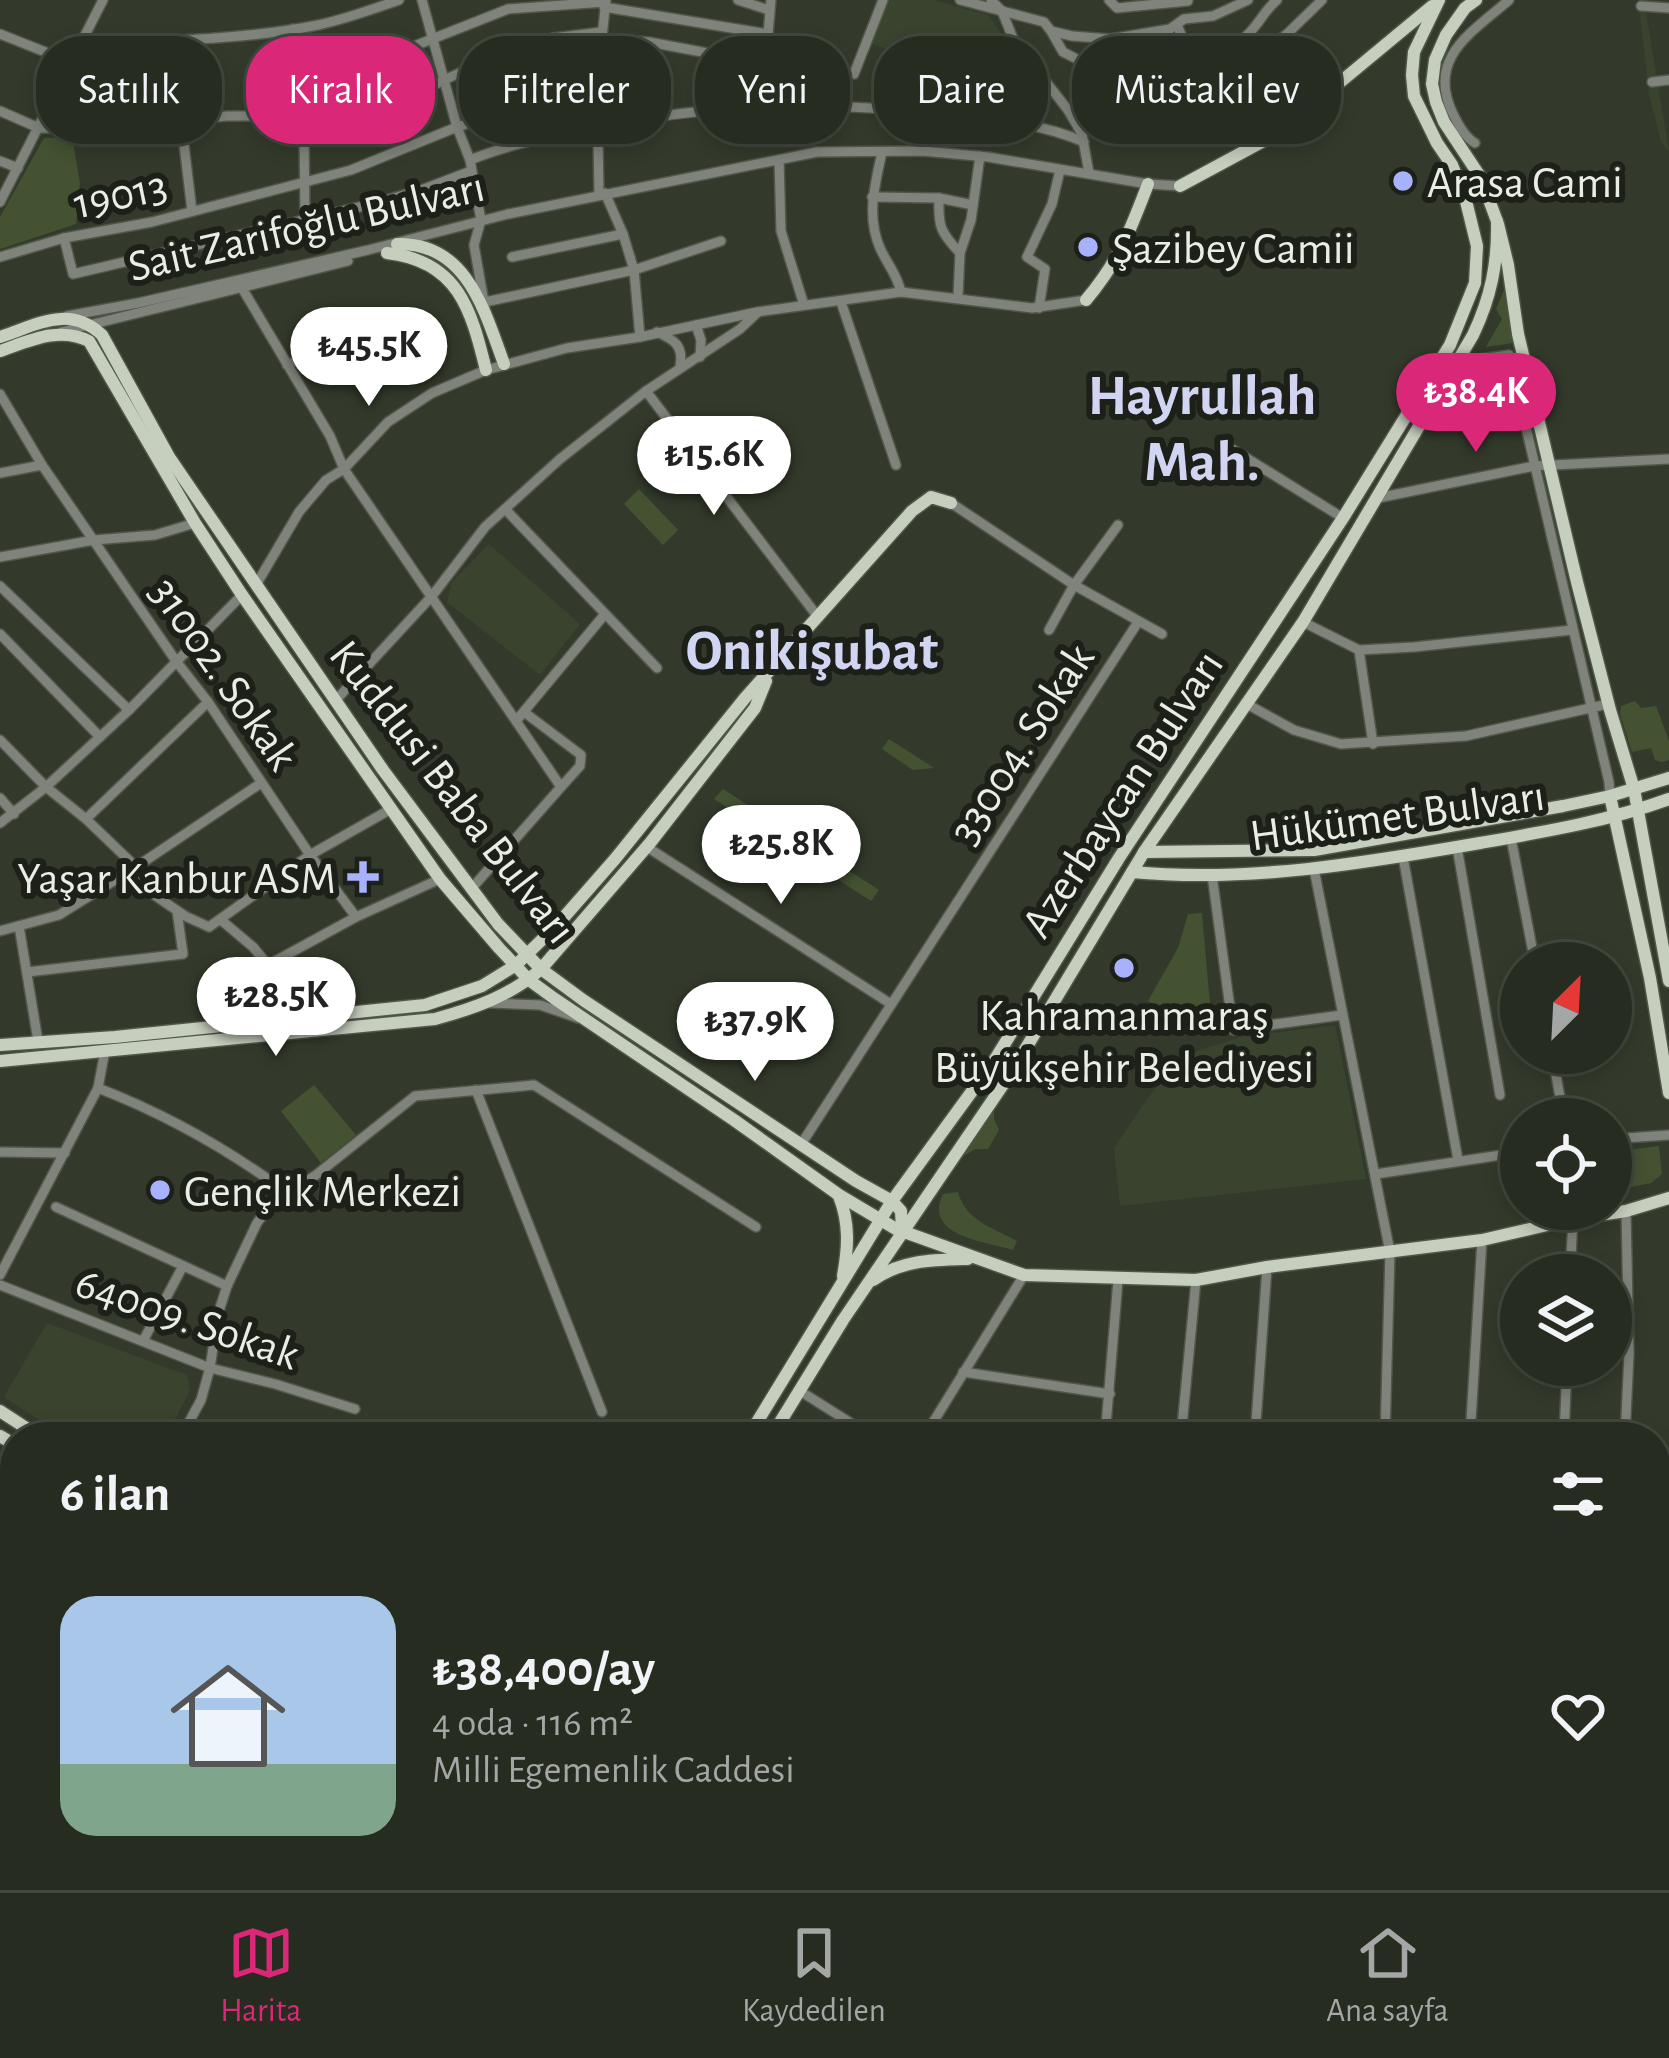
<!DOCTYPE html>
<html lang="tr">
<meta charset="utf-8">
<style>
:root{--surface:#262c20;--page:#2e3429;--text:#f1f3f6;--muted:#a4a7a5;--line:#42483e;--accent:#db2777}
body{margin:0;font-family:"Alegreya Sans",sans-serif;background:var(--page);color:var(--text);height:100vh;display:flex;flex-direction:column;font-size:45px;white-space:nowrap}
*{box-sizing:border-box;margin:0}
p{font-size:39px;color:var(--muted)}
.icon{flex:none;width:66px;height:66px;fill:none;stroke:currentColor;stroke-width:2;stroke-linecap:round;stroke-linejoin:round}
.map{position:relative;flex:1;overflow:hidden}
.sheet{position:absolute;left:0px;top:1422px;width:1671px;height:468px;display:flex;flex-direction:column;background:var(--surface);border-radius:48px 48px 0 0;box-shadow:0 6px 18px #0003,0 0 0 3px var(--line)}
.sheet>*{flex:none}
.banner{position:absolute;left:36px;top:36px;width:1599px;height:108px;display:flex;gap:24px}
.needle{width:78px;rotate:24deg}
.buttons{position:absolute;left:1500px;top:942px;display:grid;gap:24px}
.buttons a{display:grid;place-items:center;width:132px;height:132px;border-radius:50%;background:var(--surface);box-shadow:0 6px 18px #0003,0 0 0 3px var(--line);font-size:60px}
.price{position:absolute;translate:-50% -102px;padding:0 27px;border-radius:42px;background:#fff;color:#222;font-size:39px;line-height:78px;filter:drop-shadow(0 3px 6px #0008)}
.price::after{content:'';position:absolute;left:50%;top:72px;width:36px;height:27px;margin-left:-18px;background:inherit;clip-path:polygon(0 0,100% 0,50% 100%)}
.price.active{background:var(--accent);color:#fff}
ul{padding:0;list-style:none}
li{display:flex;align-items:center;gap:36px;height:300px;padding:0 60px}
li+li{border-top:3px solid var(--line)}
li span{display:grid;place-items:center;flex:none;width:336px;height:240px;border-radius:36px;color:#555}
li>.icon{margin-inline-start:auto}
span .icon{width:144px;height:144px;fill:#fffc;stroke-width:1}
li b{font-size:51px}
h2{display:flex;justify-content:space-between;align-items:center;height:144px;padding:0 60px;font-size:51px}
.chip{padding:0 42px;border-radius:48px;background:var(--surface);box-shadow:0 6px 18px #0003,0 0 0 3px var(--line);font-size:42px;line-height:108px}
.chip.active{background:var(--accent);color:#fff}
.menu{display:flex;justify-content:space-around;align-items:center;height:168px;border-top:3px solid var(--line);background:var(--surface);font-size:33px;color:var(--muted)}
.menu a{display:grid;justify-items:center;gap:6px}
.menu .active{color:var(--accent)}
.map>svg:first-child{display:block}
</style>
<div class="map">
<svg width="1669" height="1890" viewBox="0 0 1669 1890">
<rect width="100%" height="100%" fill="#333a2b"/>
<!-- built -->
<g fill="#39432e">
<path d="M 888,0 L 933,0 L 988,15 L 1019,58 L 1005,93 L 870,43 Z"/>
<path d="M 1638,0 L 1644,0 L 1669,152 L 1661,142 L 1650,98 Z"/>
<path d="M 489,544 L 580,624 L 540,675 L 447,602 L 451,583 Z"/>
<path d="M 1335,1025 L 1366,1179 L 1120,1206 L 1114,1148 L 1147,1099 L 1181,1056 L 1241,1037 Z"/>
<path d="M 47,1323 L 187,1375 L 190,1391 L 165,1437 L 65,1437 L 4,1397 Z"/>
<path d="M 893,1875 L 1018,1875 L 981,1890 L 886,1890 Z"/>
</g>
<!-- green -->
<g fill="#445231">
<path d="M 72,137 L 80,183 L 76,224 L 0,249 L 0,217 L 44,138 Z"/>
<path d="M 1504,290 L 1513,343 L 1486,347 L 1502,319 L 1496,309 Z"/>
<path d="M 639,489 L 678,530 L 663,545 L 624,504 Z"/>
<path d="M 1635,701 L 1641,708 L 1656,706 L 1669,741 L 1669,760 L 1662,762 L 1655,760 L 1651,748 L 1632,752 L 1620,714 L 1621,706 Z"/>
<path d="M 889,739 L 934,768 L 913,770 L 882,749 Z"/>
<path d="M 723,789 L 879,890 L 871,901 L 714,799 Z"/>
<path d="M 1202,913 L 1211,1016 L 1185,1026 L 1148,1001 L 1178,948 L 1188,914 Z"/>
<path d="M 314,1085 L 356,1135 L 321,1163 L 281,1111 Z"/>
<path d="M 994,1101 L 994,1119 L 999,1130 L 988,1149 L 975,1149 L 957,1160 Z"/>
<path d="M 1659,1146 L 1662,1174 L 1651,1183 L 1611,1191 L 1611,1152 Z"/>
<path d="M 958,1192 C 965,1220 993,1228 1017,1241 L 1013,1250 C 984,1241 923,1236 943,1194 Z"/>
</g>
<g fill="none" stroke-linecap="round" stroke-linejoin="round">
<!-- minor casing -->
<g stroke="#505749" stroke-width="12">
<g id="minor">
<path d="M 422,0 L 457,127 L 470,160 L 481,220 L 474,245 L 485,308"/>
<path d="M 738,0 L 769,10"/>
<path d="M 960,0 L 1044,22 L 1051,31 L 1072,36 L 1110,39 L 1170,29 L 1184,19 L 1213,16 L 1248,0"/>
<path d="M 991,0 L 1002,11 L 1014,41 L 1068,110 L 1082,134 L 1089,173"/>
<path d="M 1109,0 L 1117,8 L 1188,1"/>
<path d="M 1641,6 L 1669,8"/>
<path d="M 604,7 L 768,34"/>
<path d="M 1051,31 L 1063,52 L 1173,108"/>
<path d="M 0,34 L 73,63"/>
<path d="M 1287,34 L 1329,91"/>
<path d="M 601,39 L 649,42 L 734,58 L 854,74 L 883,0"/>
<path d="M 82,44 C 156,41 245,40 318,25 C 346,19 373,9 399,0"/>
<path d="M 1191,63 C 1213,54 1236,49 1252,30 C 1261,20 1266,9 1277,0"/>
<path d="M 1652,82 L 1669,80"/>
<path d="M 293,94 L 293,29"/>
<path d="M 1188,98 L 1220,87 L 1287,34 L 1322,0"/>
<path d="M 769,107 L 768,34 L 771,0"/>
<path d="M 1068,110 C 1129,115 1183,139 1243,116 L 1255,121 L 1268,139"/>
<path d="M 0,111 L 39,128 L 94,129 L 227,116 L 277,116 L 283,103 L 293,94 L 508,9 L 605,2"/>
<path d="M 277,116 L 288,125 L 323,134 L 350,129 L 444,80 L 517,47 L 553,38 L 601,32"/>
<path d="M 181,120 L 192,211"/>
<path d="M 1169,126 L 1173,108 L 1188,98 C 1192,70 1189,51 1177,25"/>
<path d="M 304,130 L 305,219"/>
<path d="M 1475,143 C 1465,137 1459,126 1453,114 C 1426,58 1471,33 1509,0"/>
<path d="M 882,152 C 875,185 866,216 880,248 C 887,264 897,274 901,292"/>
<path d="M 470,160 C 502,147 534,140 567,133 C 696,104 820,99 950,115 C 996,120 1041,123 1084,142"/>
<path d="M 779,160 L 781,231 L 804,305"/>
<path d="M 0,161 L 18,168"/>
<path d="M 605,193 L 623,234 L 634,270 L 640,337"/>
<path d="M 599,195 L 597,83 L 606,0"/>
<path d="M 872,197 L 939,198 L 973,205"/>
<path d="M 939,198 C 938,226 940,232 960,253"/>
<path d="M 0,202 L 103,0"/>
<path d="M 64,238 L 73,274 L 372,204 L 421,190 L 471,171"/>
<path d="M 0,257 L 64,238 L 152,222 L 351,170 L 457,127 L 597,83"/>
<path d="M 512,257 L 623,234"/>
<path d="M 242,288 L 330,436 L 344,469 L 561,787 L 472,888"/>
<path d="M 958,297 L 960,253 L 971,220 L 980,156"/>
<path d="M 485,302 L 634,270 L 721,241"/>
<path d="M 841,302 L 896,465"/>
<path d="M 1039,308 L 1045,269 L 1027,257 L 1052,204 L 1060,170"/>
<path d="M 67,316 L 138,303 L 368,250 L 508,214 L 817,152 L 922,151 L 988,157 L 1148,184 L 1180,186"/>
<path d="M 696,325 L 701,340 L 700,357"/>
<path d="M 61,332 L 348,261"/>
<path d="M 657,332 C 675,340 684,346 680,367"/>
<path d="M 1473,360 L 1509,355 L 1609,782 L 1610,796"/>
<path d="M 287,365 L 350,337"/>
<path d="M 646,391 L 818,617"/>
<path d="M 0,394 L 42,465 L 176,661 L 208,702 L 310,855 L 356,917"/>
<path d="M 1232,449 L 1343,518"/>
<path d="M 0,473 L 42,465"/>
<path d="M 1378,498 L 1534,466 L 1669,459"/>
<path d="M 951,503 L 1074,585 L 1162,634"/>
<path d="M 505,509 L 657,668"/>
<path d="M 0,557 L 94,540 L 155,535 L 195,523"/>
<path d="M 256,585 L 299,512 L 326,480 L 344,469 L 388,422 L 432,393 L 486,370 L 567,348 L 640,337 L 757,312 L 901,292 L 1032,308 L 1086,300"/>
<path d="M 0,586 L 129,710"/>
<path d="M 1303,622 L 1359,650 L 1414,647 L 1572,630"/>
<path d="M 1049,630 L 1074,585 L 1118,525"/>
<path d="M 0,634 L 100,737"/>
<path d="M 1359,650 L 1373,744"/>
<path d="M 335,701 L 432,596 L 485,527 L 560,459 L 646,391 L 740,329 L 757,313"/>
<path d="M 1245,703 L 1294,730 L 1341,744 L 1466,736 L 1608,704"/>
<path d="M 524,712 L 581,755 L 580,766 L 561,787"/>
<path d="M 516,721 L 605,614"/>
<path d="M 0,740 L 46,787 L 86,819 L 136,867 L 153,894 L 185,916 L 209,927 L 310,855 L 391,809"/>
<path d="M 0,798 L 14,814"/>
<path d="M 86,819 L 208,702"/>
<path d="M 0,823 L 46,787 L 129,710 L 242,595"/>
<path d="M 1511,838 L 1535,963"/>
<path d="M 647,847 L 891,1004"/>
<path d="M 1457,847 L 1500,1095"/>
<path d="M 1403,857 L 1458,1160"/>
<path d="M 1314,869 L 1390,1252 L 1385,1437"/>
<path d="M 1212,875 L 1233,1030 L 1342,1015"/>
<path d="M 221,920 L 253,947 L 268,965 L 270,1021"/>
<path d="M 19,926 L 38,1041"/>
<path d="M 0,931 L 59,915 L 136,867 L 261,783"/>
<path d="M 268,965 L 356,917 L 440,879"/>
<path d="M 27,972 L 183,954 L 177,911"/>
<path d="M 490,1003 L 540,1005 L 578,1018"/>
<path d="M 1552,1053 L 1564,1119"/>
<path d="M 98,1088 C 165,1114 229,1150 286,1192"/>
<path d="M 476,1090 L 602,1412"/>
<path d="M 1611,1139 L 1669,1135"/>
<path d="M 802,1143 L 1138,622"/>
<path d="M 0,1152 L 65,1153"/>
<path d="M 1376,1174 L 1521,1152"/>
<path d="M 56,1207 L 227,1286"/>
<path d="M 0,1275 L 98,1088 L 105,1051"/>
<path d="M 1570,1275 L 1573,1219"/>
<path d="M 0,1285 L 210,1368 L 275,1384 L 355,1409"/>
<path d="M 143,1341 L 183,1266"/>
<path d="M 963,1372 L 1110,1394"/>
<path d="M 800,1391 L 873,1437"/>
<path d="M 540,1428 L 552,1437"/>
<path d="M 181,1437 L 201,1400 L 210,1368 L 218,1314 L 227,1286 L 257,1223 L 272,1203 L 316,1175 L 415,1096 L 534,1085 L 756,1227"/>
<path d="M 924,1437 L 1024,1275"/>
<path d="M 1105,1437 L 1118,1280"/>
<path d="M 1181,1437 L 1196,1280"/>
<path d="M 1255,1437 L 1267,1267"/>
<path d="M 1470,1437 L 1482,1240"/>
<path d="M 1564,1437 L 1567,1365"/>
<path d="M 1625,1437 L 1629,1354 L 1626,1211"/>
<path d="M 1656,1590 L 1669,1591"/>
<path d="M 0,1795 L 15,1807"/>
<path d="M 103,1875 L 115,1884 L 117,1890"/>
<path d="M 381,1875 L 406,1890"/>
<path d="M 562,1875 L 583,1890"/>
<path d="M 739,1875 L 765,1890"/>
<path d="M 1048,1875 L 1072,1890"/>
<path d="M 1273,1875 L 1301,1890"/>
<path d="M 1434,1875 L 1459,1890"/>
<path d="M 275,1890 L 281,1875"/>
<path d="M 599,1890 L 608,1875"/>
<path d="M 803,1890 L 812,1875"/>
<path d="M 879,1890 L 888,1875"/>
<path d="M 1007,1890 L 1044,1875"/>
<path d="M 1118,1890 L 1125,1875"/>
<path d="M 1467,1890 L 1474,1875"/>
<path d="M 1580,1890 L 1585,1875"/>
</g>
</g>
<!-- major casing -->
<g stroke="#505749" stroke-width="15">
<g id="major">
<path d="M 1476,0 L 1465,8 L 1446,35 L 1435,60 L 1432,84 L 1436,102 L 1444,122 L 1481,178 L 1498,224 L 1508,265 L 1518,334 L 1577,582 L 1610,710 L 1634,789 L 1669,981"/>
<path d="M 1180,186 L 1280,132 L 1432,6"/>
<path d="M 397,244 C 467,242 485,312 504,364"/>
<path d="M 387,253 C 458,261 471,309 486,370"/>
<path d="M 1086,300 C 1119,261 1130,231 1148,184"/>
<path d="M 0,337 C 37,325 69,304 102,335 L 169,457 L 383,770 L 498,924 L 541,969 L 583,1000 L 856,1181 L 892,1201 L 901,1211 L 902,1230"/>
<path d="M 0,351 C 29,341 59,326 89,341 L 195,523 L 242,595 L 440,879 L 499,948 L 529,980 L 555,999 L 734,1120 L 839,1195 L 896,1229 L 1024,1275 L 1196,1280 L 1267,1267 L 1482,1240 L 1573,1219 L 1626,1211 L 1669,1198"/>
<path d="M 1610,796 L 1650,978 L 1669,1093"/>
<path d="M 1144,852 L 1314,850 L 1563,806 L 1610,796 L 1669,778"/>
<path d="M 1132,872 C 1248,883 1365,863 1480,843 C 1543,832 1609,821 1669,799"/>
<path d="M 0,1045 L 115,1037 L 425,1005 L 482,986 L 516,965 L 558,924 L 615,859 L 745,698 L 912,511 L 931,497 L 951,503"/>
<path d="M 0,1061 L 435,1019 C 475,1008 510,996 541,969 L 650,843 L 755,708 L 766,681"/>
<path d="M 839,1196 C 850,1224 848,1248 843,1276"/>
<path d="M 873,1280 C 902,1260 932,1260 968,1259"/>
<path d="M 0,1411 L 40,1437"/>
<path d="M 0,1436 L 15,1445"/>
<path d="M 748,1437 L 892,1201 L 994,1061 L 1119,858 L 1343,518 L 1450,345 L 1475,283 L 1477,246 L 1465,197 L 1452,165 L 1437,143 L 1414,96 L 1412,75 L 1414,52 L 1439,0"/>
<path d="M 771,1437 L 843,1320 L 1011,1073 L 1144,852 L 1303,622 L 1473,335 C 1491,297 1498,263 1497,221"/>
<path d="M 0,1808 L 15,1819"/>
<path d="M 1656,1864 L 1669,1811"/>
<path d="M 89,1875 L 108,1890"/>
<path d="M 0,1879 L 14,1890"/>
<path d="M 443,1890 L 453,1875"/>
<path d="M 469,1890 L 479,1875"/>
<path d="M 1647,1890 L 1652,1875"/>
</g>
</g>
<!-- highway casing -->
<g stroke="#505749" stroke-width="16">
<g id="highway">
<path d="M 0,1832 L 15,1842"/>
<path d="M 0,1856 L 15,1868"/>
<path d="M 25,1875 L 44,1890"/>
<path d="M 57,1875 L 76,1890"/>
</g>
</g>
<!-- minor -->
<use href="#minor" stroke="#7f837b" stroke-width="9"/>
<!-- major -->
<use href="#major" stroke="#c6cebe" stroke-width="12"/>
<!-- highway -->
<use href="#highway" stroke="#e2ecd8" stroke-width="14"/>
</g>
<!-- markers -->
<g fill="#a7b1fc" stroke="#1d2019" stroke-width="4.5">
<circle cx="1403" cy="181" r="12"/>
<circle cx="1088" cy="247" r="12"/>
<path d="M357 859h12v12h12v12h-12v12h-12v-12h-12v-12h12z"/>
<circle cx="1124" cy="968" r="12"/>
<circle cx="160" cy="1190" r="12"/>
</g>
<g text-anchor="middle" stroke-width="12" stroke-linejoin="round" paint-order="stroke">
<!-- poi labels -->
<g font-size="45" fill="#e9eee4" stroke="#1d2019" text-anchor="start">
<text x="1427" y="197">Arasa Cami</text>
<text x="1112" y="263">Şazibey Camii</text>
<text x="336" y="893" text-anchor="end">Yaşar Kanbur ASM</text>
<text x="1124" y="1030" text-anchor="middle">Kahramanmaraş<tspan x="1124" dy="52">Büyükşehir Belediyesi</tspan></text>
<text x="184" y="1206">Gençlik Merkezi</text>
</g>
<!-- street labels -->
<g font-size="45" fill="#e9eee4" stroke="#1d2019">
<text transform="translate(120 193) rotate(-12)" y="16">19013</text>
<text transform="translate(306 225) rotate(-13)" y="16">Sait Zarifoğlu Bulvarı</text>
<text transform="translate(225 673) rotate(55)" y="16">31002. Sokak</text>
<text transform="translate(1020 743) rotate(-57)" y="16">33004. Sokak</text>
<text transform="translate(454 791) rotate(52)" y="16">Kuddusi Baba Bulvarı</text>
<text transform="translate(1121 793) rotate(-57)" y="16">Azerbaycan Bulvarı</text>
<text transform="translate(1397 814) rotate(-8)" y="16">Hükümet Bulvarı</text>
<text transform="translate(188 1317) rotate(19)" y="16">64009. Sokak</text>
</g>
<!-- district labels -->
<g font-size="57" font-weight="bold" fill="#d1d5f2" stroke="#1d2019">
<text x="1202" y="414">Hayrullah<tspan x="1202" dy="66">Mah.</tspan></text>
<text x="812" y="669">Onikişubat</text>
</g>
</g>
</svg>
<div class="buttons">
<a><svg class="needle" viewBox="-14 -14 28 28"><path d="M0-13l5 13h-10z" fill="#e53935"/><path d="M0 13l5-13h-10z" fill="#a4a7a5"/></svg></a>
<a><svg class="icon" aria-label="locate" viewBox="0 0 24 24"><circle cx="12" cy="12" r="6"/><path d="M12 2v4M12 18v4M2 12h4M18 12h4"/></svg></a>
<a><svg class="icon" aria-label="layers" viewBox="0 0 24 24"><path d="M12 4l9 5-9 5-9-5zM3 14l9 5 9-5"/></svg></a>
</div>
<b class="price" style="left:369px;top:409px">₺45.5K</b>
<b class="price active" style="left:1476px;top:455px">₺38.4K</b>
<b class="price" style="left:714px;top:518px">₺15.6K</b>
<b class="price" style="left:781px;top:907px">₺25.8K</b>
<b class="price" style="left:276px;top:1059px">₺28.5K</b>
<b class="price" style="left:755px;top:1084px">₺37.9K</b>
<div class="banner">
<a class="chip">Satılık</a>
<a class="chip active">Kiralık</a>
<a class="chip">Filtreler</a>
<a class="chip">Yeni</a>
<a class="chip">Daire</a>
<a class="chip">Müstakil ev</a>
</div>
<section class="sheet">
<h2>6 ilan<svg class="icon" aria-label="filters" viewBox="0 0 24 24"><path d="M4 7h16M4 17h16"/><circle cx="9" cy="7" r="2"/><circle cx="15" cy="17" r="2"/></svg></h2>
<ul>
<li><span style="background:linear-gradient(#a9c7e8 70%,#7fa58c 0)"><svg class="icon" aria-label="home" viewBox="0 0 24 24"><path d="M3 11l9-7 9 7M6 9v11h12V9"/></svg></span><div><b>₺38,400/ay</b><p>4 oda · 116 m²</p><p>Milli Egemenlik Caddesi</p></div><svg class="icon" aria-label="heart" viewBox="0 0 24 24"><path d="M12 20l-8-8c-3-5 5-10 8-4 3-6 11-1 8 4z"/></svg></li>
</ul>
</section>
</div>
<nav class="menu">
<a class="active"><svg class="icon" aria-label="map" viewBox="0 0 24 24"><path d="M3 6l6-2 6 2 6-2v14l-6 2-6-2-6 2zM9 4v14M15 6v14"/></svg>Harita</a>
<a><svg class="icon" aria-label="saved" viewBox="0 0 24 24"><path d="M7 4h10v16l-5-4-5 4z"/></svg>Kaydedilen</a>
<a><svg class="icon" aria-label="home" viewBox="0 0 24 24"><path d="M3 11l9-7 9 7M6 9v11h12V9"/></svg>Ana sayfa</a>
</nav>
